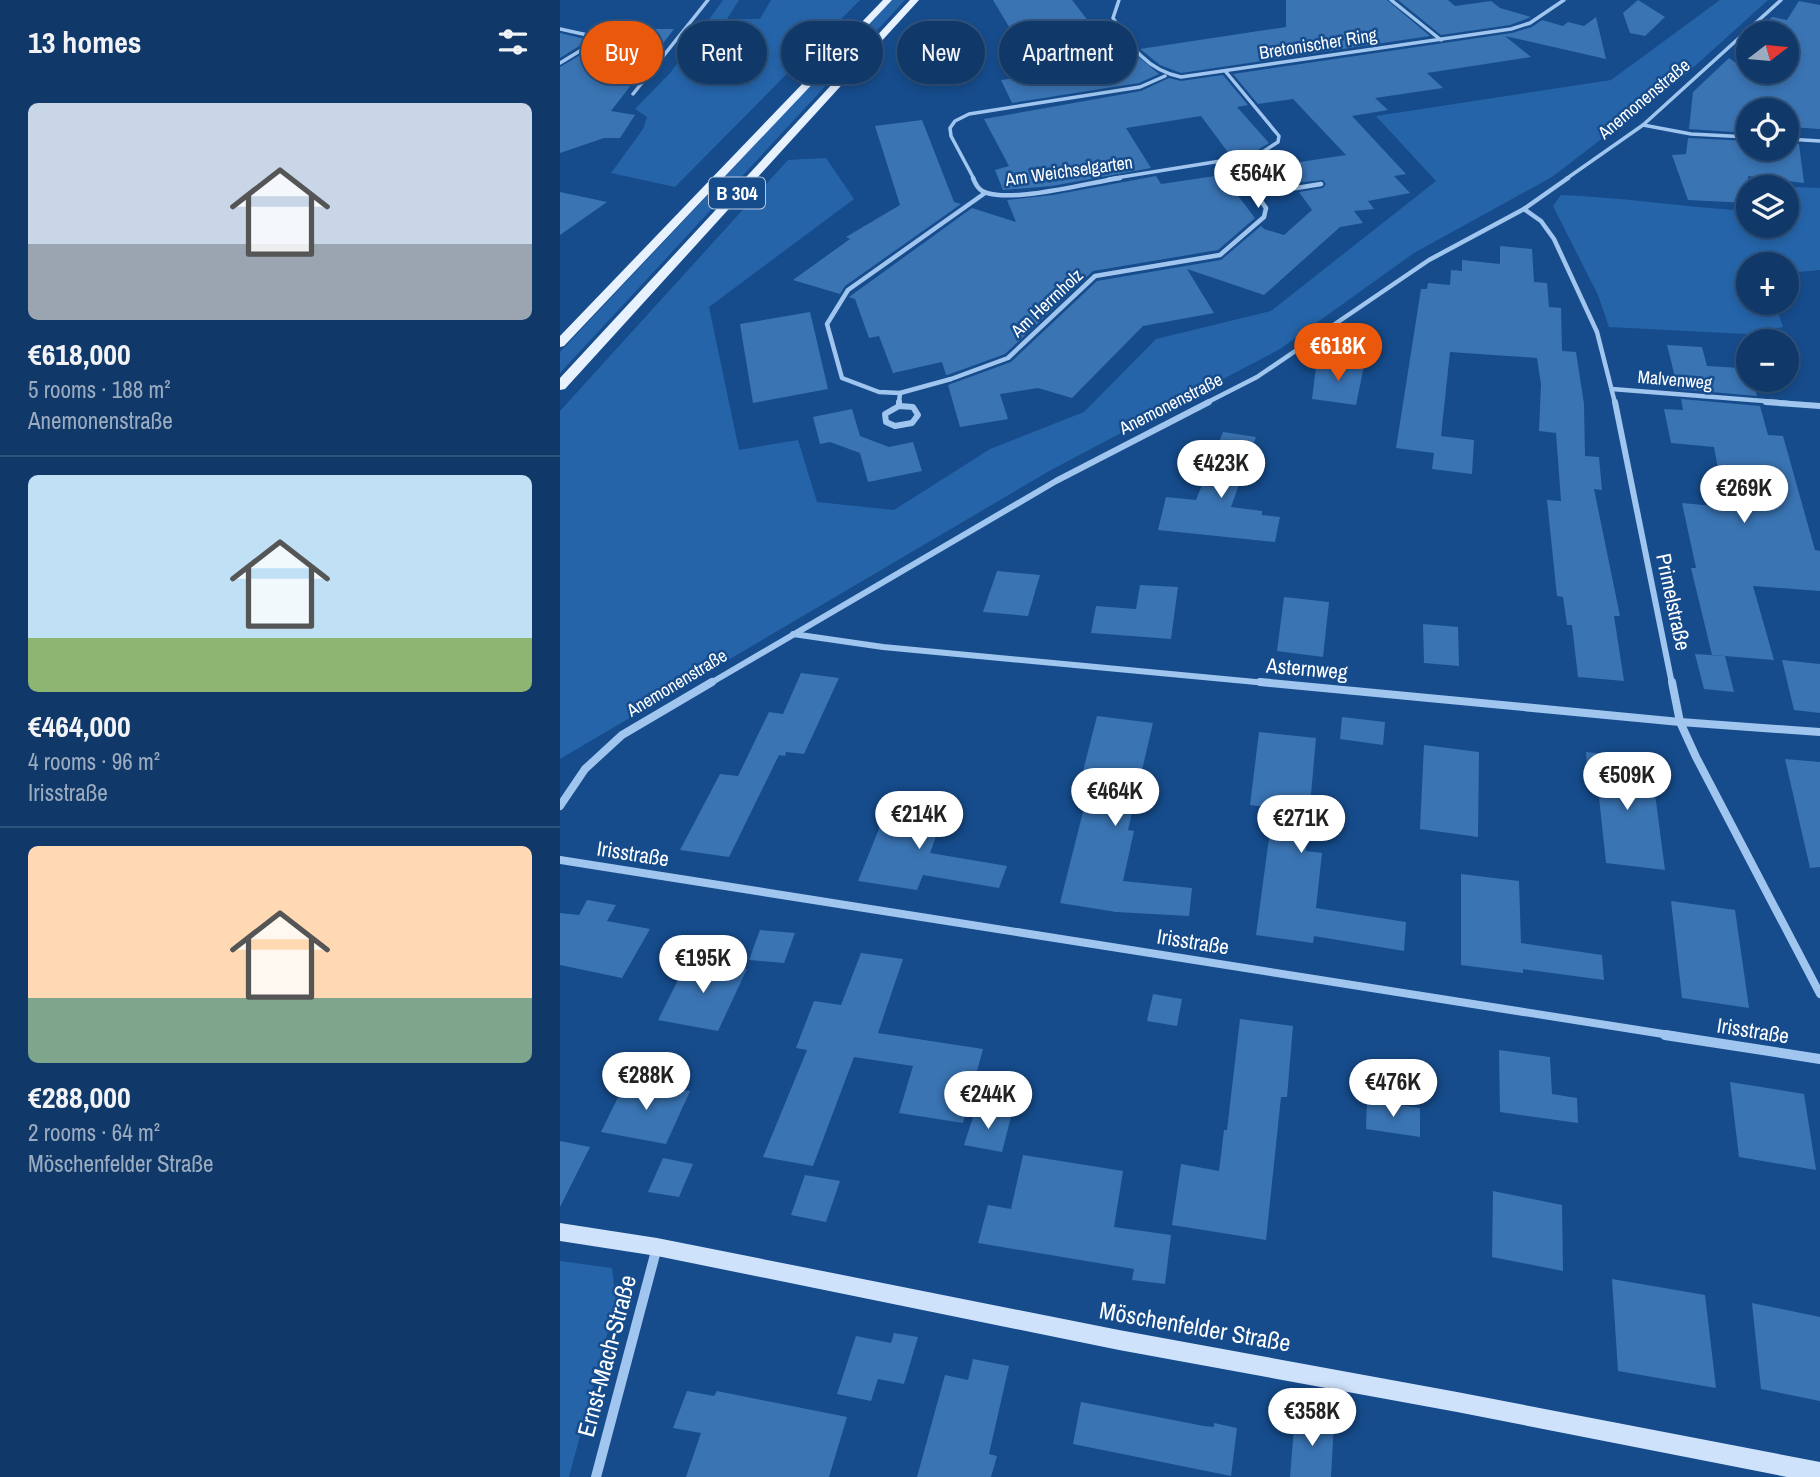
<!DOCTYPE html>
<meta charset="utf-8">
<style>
:root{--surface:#103969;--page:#19406f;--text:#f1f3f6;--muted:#9cacc0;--line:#30537d;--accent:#ea580c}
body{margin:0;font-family:"Archivo Narrow",sans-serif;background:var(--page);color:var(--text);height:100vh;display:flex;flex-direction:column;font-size:26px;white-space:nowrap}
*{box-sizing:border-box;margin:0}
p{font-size:23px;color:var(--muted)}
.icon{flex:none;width:38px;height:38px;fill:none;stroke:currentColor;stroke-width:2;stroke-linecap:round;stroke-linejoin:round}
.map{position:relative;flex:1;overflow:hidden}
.drawer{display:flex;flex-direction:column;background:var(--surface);width:560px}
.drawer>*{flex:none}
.guide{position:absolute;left:21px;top:21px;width:665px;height:63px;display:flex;gap:14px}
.needle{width:46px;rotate:74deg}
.tools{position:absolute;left:1176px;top:21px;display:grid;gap:14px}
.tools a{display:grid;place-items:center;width:63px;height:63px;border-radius:50%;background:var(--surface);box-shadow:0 4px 10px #0003,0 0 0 2px var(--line);font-size:35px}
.price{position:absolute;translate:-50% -60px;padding:0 16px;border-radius:24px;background:#fff;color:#222;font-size:23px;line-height:46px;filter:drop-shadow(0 2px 4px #0008)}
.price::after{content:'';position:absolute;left:50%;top:42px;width:21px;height:16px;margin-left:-10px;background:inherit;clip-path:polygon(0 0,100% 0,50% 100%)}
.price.current{background:var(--accent);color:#fff}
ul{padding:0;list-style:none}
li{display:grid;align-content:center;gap:14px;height:371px;padding:0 28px}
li+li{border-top:2px solid var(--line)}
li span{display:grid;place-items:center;height:217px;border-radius:10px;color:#555}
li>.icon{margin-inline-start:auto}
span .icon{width:126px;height:126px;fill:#fffc;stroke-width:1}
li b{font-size:30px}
h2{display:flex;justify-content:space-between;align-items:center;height:84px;padding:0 28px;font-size:30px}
.tag{padding:0 24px;border-radius:32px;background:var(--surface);box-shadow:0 4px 10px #0003,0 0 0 2px var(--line);font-size:24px;line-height:63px}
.tag.current{background:var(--accent);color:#fff}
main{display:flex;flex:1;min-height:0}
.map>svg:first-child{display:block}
</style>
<main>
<section class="drawer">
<h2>13 homes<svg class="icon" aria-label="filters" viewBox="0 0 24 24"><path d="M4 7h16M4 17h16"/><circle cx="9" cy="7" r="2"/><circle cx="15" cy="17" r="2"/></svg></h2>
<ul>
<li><span style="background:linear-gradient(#c9d6e8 65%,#9aa5b1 0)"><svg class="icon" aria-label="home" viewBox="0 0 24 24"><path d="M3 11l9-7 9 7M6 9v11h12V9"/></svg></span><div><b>€618,000</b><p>5 rooms · 188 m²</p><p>Anemonenstraße</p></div></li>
<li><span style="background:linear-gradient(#bfe0f5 75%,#8fb573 0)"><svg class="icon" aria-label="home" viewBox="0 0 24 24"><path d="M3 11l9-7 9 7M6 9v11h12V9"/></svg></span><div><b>€464,000</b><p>4 rooms · 96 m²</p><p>Irisstraße</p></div></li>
<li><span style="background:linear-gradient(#ffd9b3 70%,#7fa58c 0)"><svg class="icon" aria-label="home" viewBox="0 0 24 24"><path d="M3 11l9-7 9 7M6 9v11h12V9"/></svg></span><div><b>€288,000</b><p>2 rooms · 64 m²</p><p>Möschenfelder Straße</p></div></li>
</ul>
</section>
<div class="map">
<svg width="1260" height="1477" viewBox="0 0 1260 1477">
<rect width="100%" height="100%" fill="#164c8c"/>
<!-- green -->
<g fill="#2564a9">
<path d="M 163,0 L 179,0 L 167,19 L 200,19 L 211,0 L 300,0 L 115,187 L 51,173 L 83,129 L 87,117 L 75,109 L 111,72 Z"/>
<path d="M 331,0 L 345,0 L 0,373 L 0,352 Z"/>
<path d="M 1160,0 L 1208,0 L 1126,74 L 992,177 L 854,253 L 720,349 L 491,470 L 0,759 L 0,411 L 228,160 L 266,158 L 294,199 L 149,307 L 179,450 L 238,440 L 257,502 L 334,510 L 430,449 L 524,412 L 596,339 L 711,311 L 876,181 L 816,116 L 1051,80 Z"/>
<path d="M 1209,186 L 1260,188 L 1260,270 L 1227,273 L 1227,264 L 1188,264 L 1188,303 L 1215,303 L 1223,327 L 1186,334 L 1049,327 L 1038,295 L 993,206 L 1001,195 C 1058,197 1116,206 1173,210 L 1180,203 L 1175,188 L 1188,188 L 1188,226 L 1227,226 L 1227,187 L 1193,187 Z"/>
<path d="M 0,1261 L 52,1268 L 56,1301 L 9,1477 L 0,1477 Z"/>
</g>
<!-- building -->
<g fill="#3a74b3">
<path d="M 433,0 L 512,0 L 553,53 L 570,50 L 599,74 L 579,83 L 452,103 L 441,80 L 478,75 Z"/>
<path d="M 726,0 L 827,0 L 870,36 L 621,73 L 600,65 L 580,49 L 726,27 Z"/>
<path d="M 838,0 L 888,0 L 895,6 L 931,1 L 940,8 L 971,17 L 950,25 L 881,35 Z"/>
<path d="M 1078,0 L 1105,17 L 1085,36 L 1070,33 L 1063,13 Z"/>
<path d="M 1239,1 L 1260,5 L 1260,129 L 1231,127 L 1235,135 L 1227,135 L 1227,110 L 1188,110 L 1188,133 L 1129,129 L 1133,92 L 1169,58 L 1185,69 L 1188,56 L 1188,72 L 1227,72 L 1227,33 L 1195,33 L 1212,17 L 1227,20 Z"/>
<path d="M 1036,17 L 1046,59 L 945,36 L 971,57 L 867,73 L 883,88 L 815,98 L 828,110 L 792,116 L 846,174 L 834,176 L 850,193 L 808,201 L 814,209 L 794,211 L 803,223 L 780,227 L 704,295 L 627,269 L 654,313 L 583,326 L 512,398 L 478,388 L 440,394 L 448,419 L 400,427 L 388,385 L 451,362 L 537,281 L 661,260 L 701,226 L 704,229 L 724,235 L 752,210 L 739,192 L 763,188 L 766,184 L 763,180 L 697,187 L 680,162 L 699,159 L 714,150 L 727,164 L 786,155 L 733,99 L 698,104 L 673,74 L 952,33 L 972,27 L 982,20 L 1003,26 L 1008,22 L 1024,26 Z"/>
<path d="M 83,29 L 114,29 L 51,111 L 75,115 L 60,138 L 44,138 L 0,153 L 0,67 L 44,41 L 45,37 L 42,34 L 79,34 Z"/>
<path d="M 0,33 L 29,40 L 0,58 Z"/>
<path d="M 663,75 L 688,105 L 677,107 L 709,143 L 696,151 L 670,155 L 641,116 L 566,128 L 591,168 L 492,186 L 443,190 L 435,170 L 449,166 L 424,119 L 581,91 L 609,78 L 621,81 Z"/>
<path d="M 362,120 L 394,202 L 401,204 L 285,286 L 280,294 L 233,280 L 290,239 L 286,237 L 340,205 L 315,126 Z"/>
<path d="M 1128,138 L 1188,141 L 1188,149 L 1227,149 L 1227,143 L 1239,144 L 1244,183 L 1188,176 L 1188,203 L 1128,200 L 1112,155 L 1126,154 Z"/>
<path d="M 662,175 L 695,218 L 658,250 L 533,271 L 445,354 L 390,374 L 386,375 L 382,362 L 333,373 L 319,336 L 309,338 L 295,299 L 289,297 L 412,208 L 456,222 L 447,200 L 493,195 L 596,176 L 601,184 Z"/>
<path d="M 0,192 L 47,202 L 0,235 Z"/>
<path d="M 940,246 L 972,249 L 974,282 L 987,283 L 989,307 L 1001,308 L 1002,351 L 1016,352 L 1024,404 L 1025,456 L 1039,457 L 1042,490 L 1034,489 L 1060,616 L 1054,616 L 1064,681 L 1018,677 L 1012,625 L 1007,625 L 1003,597 L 997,596 L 987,500 L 1001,501 L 996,433 L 979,431 L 981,384 L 977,358 L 890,352 L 881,436 L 914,440 L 912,474 L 872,469 L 874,453 L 836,448 L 861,289 L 867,289 L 868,283 L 890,285 L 891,270 L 902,271 L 902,260 L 940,264 Z"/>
<path d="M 250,312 L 268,389 L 193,403 L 180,324 Z"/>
<path d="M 1107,345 L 1142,347 L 1147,366 L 1180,368 L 1182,373 L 1188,373 L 1188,380 L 1193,380 L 1197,396 L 1118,389 Z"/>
<path d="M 764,362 L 804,366 L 796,405 L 752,399 L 756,367 L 764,368 Z"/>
<path d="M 1121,399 L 1200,406 L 1208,435 L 1223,436 L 1255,550 L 1260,551 L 1260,591 L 1193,586 L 1214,660 L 1152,655 L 1131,568 L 1136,568 L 1122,503 L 1165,507 L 1154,447 L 1111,443 L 1104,409 L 1123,410 Z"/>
<path d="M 292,409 L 300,436 L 329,447 L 353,442 L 362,471 L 308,482 L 300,453 L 270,442 L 260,444 L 253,417 Z"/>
<path d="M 663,432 L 696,437 L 671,507 L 702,511 L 702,515 L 720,517 L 715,542 L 598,530 L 606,497 L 636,500 Z"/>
<path d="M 437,571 L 480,575 L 468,616 L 423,612 Z"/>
<path d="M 580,585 L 618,587 L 611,639 L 531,633 L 536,606 L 576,609 Z"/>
<path d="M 724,597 L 769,602 L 763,657 L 717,651 Z"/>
<path d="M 863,624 L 898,627 L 899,666 L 864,663 Z"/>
<path d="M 1135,654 L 1165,656 L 1174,692 L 1144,689 Z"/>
<path d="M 1222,660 L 1260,664 L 1260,713 L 1234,710 Z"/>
<path d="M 241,673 L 279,678 L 244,754 L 226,752 L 225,756 L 219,755 L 169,857 L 120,850 L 160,774 L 178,776 L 209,712 L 223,714 Z"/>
<path d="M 537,716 L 593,723 L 568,830 L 574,831 L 563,881 L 632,888 L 629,916 L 556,912 L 500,903 L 528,792 L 518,791 Z"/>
<path d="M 782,717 L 825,722 L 823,745 L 780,739 Z"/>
<path d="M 699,732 L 756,738 L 746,851 L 762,853 L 756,908 L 846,922 L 844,951 L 754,936 L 753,943 L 696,935 L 713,808 L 690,805 Z"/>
<path d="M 864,745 L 919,752 L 918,837 L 860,829 Z"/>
<path d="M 1026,752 L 1081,758 L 1084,785 L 1094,786 L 1105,870 L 1046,863 L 1037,779 L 1028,778 Z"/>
<path d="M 1225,759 L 1260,762 L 1260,867 L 1250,868 Z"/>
<path d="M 331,799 L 387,807 L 370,853 L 447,866 L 439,888 L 363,875 L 357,890 L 298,881 Z"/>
<path d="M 901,874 L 959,881 L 961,943 L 1042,955 L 1044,980 L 963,969 L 963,973 L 901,965 Z"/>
<path d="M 27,900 L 56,905 L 47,921 L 90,929 L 62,978 L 0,965 L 0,913 L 19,915 Z"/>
<path d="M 1111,901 L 1175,910 L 1189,1008 L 1122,998 Z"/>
<path d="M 200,930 L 235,933 L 224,963 L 189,960 Z"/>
<path d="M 301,953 L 343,959 L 318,1033 L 423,1049 L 403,1123 L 339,1113 L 353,1066 L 294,1057 L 253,1166 L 203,1157 L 247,1050 L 236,1048 L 254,1001 L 281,1005 Z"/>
<path d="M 129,958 L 187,969 L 158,1031 L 98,1020 Z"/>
<path d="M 593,994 L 622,999 L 617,1026 L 587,1021 Z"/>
<path d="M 680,1019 L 733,1026 L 727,1097 L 721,1097 L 706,1240 L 612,1225 L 621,1164 L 659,1171 L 664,1130 L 667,1130 Z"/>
<path d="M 939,1050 L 990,1057 L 992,1094 L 1017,1098 L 1018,1123 L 940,1112 Z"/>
<path d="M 67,1079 L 130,1091 L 106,1144 L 41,1132 Z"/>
<path d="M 1170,1082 L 1244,1094 L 1256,1170 L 1179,1157 Z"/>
<path d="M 807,1100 L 860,1108 L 860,1137 L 806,1129 Z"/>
<path d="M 415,1111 L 451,1117 L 442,1152 L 404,1145 Z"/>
<path d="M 0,1141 L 30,1147 L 0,1207 Z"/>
<path d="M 463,1155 L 563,1171 L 554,1227 L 611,1235 L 605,1284 L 572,1280 L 574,1269 L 418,1243 L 428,1205 L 451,1209 Z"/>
<path d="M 103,1158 L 133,1164 L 119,1197 L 88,1192 Z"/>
<path d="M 245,1175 L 280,1181 L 266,1222 L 231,1215 Z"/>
<path d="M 933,1191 L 1002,1205 L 1003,1271 L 932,1257 Z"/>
<path d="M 1052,1279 L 1145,1295 L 1156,1388 L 1058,1371 Z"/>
<path d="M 1192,1303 L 1260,1317 L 1260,1401 L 1201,1389 Z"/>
<path d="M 334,1333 L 358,1337 L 344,1384 L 318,1379 L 311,1401 L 277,1394 L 296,1336 L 331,1343 Z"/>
<path d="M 413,1359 L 449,1366 L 429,1454 L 437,1456 L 431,1477 L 357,1477 L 385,1375 L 408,1380 Z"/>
<path d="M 127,1391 L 154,1396 L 157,1391 L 287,1417 L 269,1477 L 126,1477 L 141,1433 L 113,1428 Z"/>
<path d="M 521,1402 L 644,1426 L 654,1427 L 654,1423 L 677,1428 L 671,1476 L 513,1444 Z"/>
<path d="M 735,1415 L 774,1422 L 771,1477 L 730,1477 Z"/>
</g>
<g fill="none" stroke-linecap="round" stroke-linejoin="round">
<!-- street-far4 -->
<g stroke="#a0c6ef" stroke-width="3.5">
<path d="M 559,0 L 553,18 C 571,46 586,70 621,77 L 951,29 L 970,23 L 1004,0"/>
<path d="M 831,0 L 881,40"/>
<path d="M 0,29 L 41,38 L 0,63"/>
<path d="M 73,94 L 148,0"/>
<path d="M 1083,125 L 1131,134 L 1188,137"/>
<path d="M 1227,139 L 1260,141"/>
<path d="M 673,160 L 686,179"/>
<path d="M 414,179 L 391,136 L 390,128 L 395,121 L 409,114 L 580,87 L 605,76"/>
<path d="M 549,179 L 698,155 L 718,142 L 719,136 L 666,72"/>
<path d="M 1006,179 L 1083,125 L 1221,0"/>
</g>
<!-- street-far3 -->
<g stroke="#a0c6ef" stroke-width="4.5">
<path d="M 413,178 C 416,185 419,191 427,193 C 457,202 527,183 560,178"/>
<path d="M 425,193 L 288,290 L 267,324 L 282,378 L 319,392 L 340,393 L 391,379 L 448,358 L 535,276 L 660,255 L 704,217 L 706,208 L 685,178"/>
<path d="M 699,194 L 761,184"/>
<path d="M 964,209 L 981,221 L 994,239 L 1037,332 L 1055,403"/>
<path d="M 1052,389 L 1228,403"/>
<path d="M 339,403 L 340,393"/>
<path d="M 646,403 L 697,377 L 869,260 L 964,209 L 1008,178"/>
</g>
<!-- street-far2 -->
<g stroke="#a0c6ef" stroke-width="6">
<path d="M 1055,402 L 1112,684"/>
<path d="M 1206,402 L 1260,406"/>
<path d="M 339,406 L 353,407 L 358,415 L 352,423 L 335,426 L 326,422 L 325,414 Z"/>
<path d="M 339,406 L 339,402"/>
<path d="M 233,634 L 323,647 L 718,684"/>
<path d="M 149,684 L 496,481 L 649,402"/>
</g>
<!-- street-far1 -->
<g stroke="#a0c6ef" stroke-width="8">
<path d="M 700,682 L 1120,722 L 1260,732"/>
<path d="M 1112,682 L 1120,722 L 1136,757 L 1260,994"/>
<path d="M 0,806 L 25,769 L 62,735 L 152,682"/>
<path d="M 0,860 L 1116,1036"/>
</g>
<!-- street -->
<g stroke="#a0c6ef" stroke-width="10">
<path d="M 1105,1035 L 1260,1059"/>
<path d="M 36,1477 L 97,1247"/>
</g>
<!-- secondary -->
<path fill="#cee2fb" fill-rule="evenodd" d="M 0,1223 L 97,1238 L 559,1330 L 897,1392 L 1260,1462 L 1260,1477 L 1227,1477 L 897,1412 L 559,1350 L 97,1256 L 0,1241 Z"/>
<!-- primary -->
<g fill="#e8f2ff" fill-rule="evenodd">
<path d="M 323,0 L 332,0 L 4,346 L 0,347 L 0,336 Z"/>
<path d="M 350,0 L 359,0 L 5,389 L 0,390 L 0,378 Z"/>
</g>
</g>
<g text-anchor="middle" stroke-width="5" stroke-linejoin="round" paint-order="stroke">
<!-- far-street labels -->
<g font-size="18" fill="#fff" stroke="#164c8c">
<text transform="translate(758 44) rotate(-9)" y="6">Bretonischer Ring</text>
<text transform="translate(1084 99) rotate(-40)" y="6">Anemonenstraße</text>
<text transform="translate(509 171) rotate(-8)" y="6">Am Weichselgarten</text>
<text transform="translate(487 303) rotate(-43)" y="6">Am Herrnholz</text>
<text transform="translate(1115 380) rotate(5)" y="6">Malvenweg</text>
<text transform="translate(611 404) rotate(-27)" y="6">Anemonenstraße</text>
<text transform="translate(117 683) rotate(-31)" y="6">Anemonenstraße</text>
</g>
<!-- shield labels -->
<rect fill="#164c8c" stroke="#b9c9dc" stroke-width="2" x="149" y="177.5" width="56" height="31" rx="5"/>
<g font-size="19" font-weight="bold" fill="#fff">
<text x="177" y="200">B 304</text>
</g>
<!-- street labels -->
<g font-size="21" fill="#fff" stroke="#164c8c">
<text transform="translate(1113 602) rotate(78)" y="7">Primelstraße</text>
<text transform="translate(747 669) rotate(5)" y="7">Asternweg</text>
<text transform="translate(73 854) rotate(9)" y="7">Irisstraße</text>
<text transform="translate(633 942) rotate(9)" y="7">Irisstraße</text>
<text transform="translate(1193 1031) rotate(9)" y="7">Irisstraße</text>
</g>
<!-- near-street labels -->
<g font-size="24" fill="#fff" stroke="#164c8c">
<text transform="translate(635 1327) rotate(10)" y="8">Möschenfelder Straße</text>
<text transform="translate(47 1356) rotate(-75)" y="8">Ernst-Mach-Straße</text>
</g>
</g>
</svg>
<div class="tools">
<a><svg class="needle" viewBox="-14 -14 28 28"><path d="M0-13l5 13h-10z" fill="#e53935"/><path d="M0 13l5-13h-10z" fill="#9cacc0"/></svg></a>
<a><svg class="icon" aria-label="locate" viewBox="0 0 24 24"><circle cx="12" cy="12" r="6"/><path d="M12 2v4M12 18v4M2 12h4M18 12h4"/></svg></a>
<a><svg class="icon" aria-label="layers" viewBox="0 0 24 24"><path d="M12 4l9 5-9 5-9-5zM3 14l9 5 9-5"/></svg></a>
<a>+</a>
<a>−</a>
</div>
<b class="price" style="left:698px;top:210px">€564K</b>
<b class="price current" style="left:778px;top:383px">€618K</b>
<b class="price" style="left:661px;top:500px">€423K</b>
<b class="price" style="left:1184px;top:525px">€269K</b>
<b class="price" style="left:1067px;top:812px">€509K</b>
<b class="price" style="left:555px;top:828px">€464K</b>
<b class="price" style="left:359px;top:851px">€214K</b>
<b class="price" style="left:741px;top:855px">€271K</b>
<b class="price" style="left:143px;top:995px">€195K</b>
<b class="price" style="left:86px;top:1112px">€288K</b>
<b class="price" style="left:833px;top:1119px">€476K</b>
<b class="price" style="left:428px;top:1131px">€244K</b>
<b class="price" style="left:752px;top:1448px">€358K</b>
<div class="guide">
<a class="tag current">Buy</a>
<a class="tag">Rent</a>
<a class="tag">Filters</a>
<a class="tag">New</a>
<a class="tag">Apartment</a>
</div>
</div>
</main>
